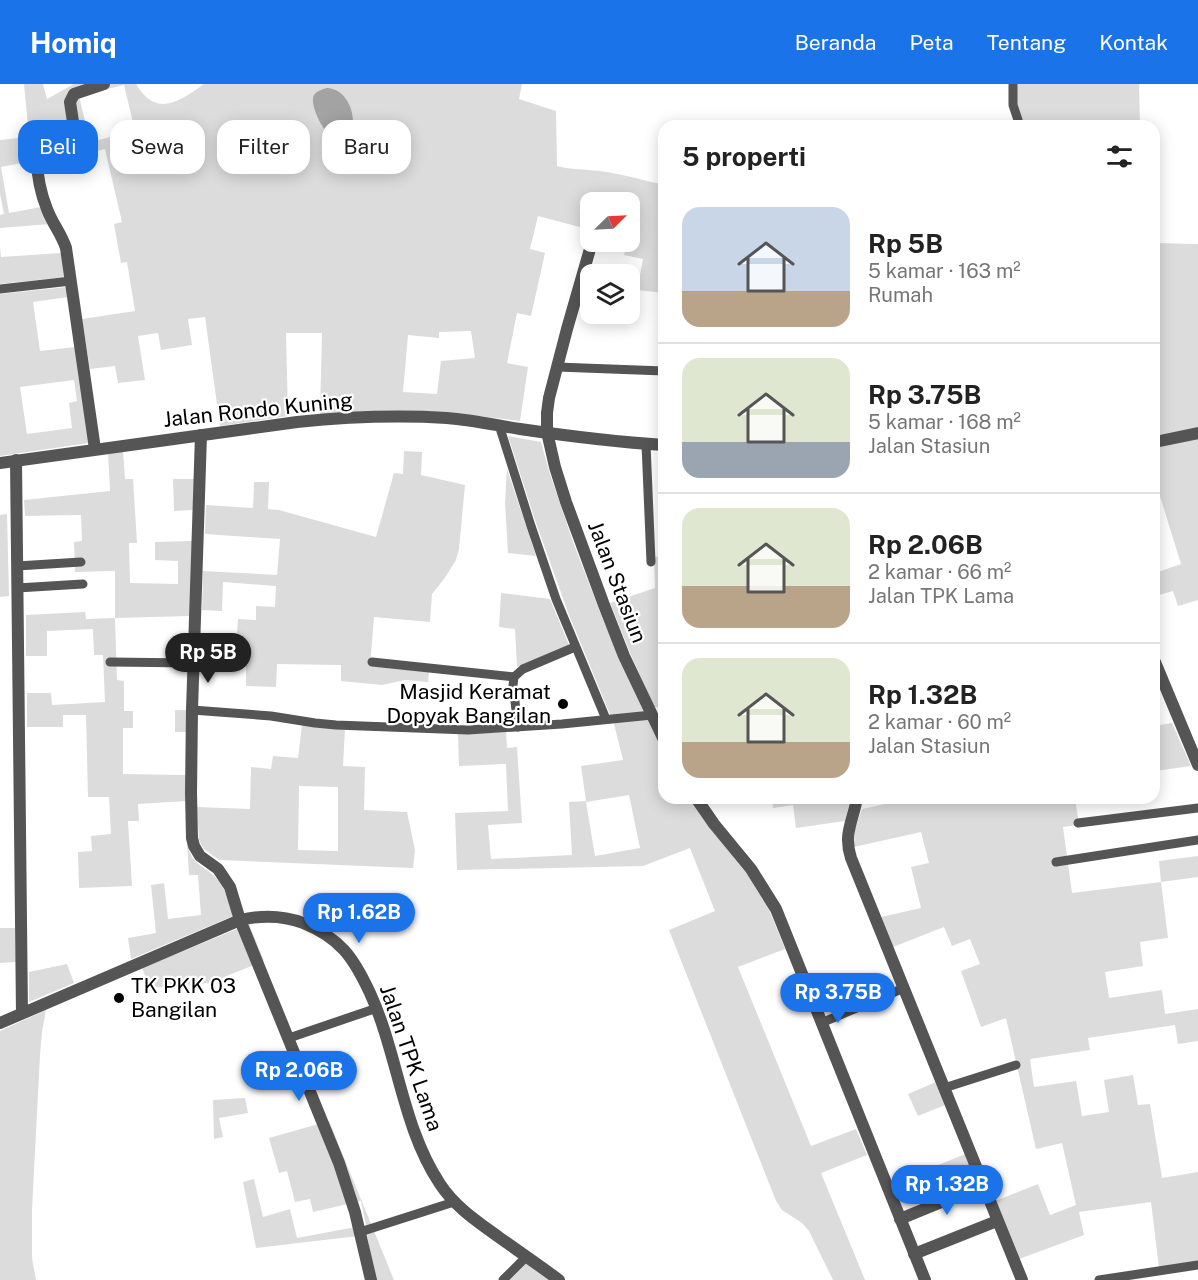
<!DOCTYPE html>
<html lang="id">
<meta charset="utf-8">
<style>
:root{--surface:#fff;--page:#f6f6f6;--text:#222;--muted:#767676;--line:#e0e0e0;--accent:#1a73e8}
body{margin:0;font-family:"Public Sans",sans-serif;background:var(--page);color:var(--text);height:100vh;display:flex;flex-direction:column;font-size:22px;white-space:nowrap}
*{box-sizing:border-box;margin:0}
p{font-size:20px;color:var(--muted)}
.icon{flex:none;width:33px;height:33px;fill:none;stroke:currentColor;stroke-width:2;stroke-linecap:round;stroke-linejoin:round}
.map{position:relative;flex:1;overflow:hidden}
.sheet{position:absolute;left:658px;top:36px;width:502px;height:684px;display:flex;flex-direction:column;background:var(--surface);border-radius:18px;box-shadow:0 3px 15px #0003}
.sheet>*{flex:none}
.guide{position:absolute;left:18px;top:36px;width:550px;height:54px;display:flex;gap:12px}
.needle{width:39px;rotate:66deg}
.fabs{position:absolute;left:580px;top:108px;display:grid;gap:12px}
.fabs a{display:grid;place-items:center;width:60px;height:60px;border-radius:12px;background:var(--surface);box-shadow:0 3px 15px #0003;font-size:30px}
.price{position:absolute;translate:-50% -51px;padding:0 14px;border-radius:21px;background:var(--accent);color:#fff;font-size:20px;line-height:39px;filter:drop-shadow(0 2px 3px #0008)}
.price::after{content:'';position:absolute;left:50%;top:36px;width:18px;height:14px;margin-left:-9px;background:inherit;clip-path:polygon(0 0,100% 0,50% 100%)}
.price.current{background:#222;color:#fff}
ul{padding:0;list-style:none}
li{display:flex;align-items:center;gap:18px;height:150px;padding:0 24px}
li+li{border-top:2px solid var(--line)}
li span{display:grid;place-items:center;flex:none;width:168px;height:120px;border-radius:18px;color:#555}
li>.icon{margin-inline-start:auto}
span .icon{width:72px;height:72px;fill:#fffc;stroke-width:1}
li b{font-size:26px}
h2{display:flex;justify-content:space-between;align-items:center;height:72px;padding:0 24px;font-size:26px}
.chip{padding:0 21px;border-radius:18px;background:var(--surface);box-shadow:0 3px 15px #0003;font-size:21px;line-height:54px}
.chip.current{background:var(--accent);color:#fff}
header{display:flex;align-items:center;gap:36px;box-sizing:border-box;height:84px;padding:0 30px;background:var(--accent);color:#fff}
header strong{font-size:28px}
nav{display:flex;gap:33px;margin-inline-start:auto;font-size:21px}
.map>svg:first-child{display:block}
</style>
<header>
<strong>Homiq</strong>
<nav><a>Beranda</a><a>Peta</a><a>Tentang</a><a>Kontak</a></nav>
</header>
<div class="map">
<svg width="1198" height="1196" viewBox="0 0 1198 1196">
<rect width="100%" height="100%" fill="#fff"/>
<!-- green -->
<g fill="#dcdcdc" fill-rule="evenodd">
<path d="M 24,0 L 43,0 L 47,15 L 74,0 L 136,0 C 156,34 179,18 204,0 L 522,0 L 519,15 L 556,27 L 557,82 C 571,86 585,85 600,87 C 622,90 643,96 664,101 L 664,209 L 637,206 L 643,175 L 624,171 L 628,158 L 630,158 L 630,118 L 591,118 L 591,146 L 538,132 L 530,165 L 545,169 L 531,232 L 517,229 L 507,279 L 528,283 L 520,337 L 453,329 L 320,330 L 322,249 L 286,249 L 288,332 L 220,342 L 205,233 L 188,235 L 192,261 L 161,266 L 158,249 L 138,252 L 145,296 L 118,299 L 115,282 L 90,285 L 82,235 L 135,227 L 127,178 L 121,179 L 114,140 L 122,138 L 105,65 L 82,71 L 84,78 L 43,87 L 42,75 L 1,83 L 9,129 L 41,123 L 50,140 L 0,144 L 0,131 L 4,130 L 0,110 L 0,56 L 29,53 ZM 124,1 L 135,47 L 90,58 L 79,12 ZM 353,37 L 351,48 L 335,56 L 327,50 L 322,41 ZM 471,247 L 475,274 L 441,277 L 437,310 L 403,308 L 408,251 L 439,254 L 439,248 Z"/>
<path d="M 1013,0 L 1139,0 L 1140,42 L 1020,42 Z"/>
<path d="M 1155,159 L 1198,160 L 1198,516 L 1178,522 L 1173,507 L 1155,512 L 1155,489 L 1181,480 L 1155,396 Z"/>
<path d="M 0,163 L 1,173 L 61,169 L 65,193 L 0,200 Z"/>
<path d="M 67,203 L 68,213 L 33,218 L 40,267 L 75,263 L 89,359 L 0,372 L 0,210 ZM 74,296 L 77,317 L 69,319 L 72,344 L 27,350 L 20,303 Z"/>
<path d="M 508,352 L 541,358 L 549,387 L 573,458 L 602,533 L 636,610 L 664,670 L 664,714 L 689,714 L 707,740 L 755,800 L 768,823 L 785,865 L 738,883 L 811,1062 L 856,1045 L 867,1071 L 821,1089 L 865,1196 L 833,1196 L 809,1147 L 802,1139 L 782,1126 L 776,1117 L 669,846 L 715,827 L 690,764 L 643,782 L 457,786 L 455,729 L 508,727 L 506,680 L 459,682 L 458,650 L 506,648 L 507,664 L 517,663 L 522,739 L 488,741 L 491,775 L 572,771 L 569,718 L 586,717 L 581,682 L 623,676 L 614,640 L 569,531 L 536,439 ZM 629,711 L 640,764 L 595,772 L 586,718 Z"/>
<path d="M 123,367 L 125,395 L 133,395 L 137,459 L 129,459 L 130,499 L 178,500 L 178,477 L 155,476 L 155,458 L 192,457 L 190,532 L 115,534 L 117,596 L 124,597 L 124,627 L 133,627 L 133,644 L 123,644 L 123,690 L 186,691 L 186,717 L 138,720 L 139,737 L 128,737 L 132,802 L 79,804 L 78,768 L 92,767 L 91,752 L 111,750 L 109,713 L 88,713 L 86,631 L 63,631 L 63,643 L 27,643 L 27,609 L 51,609 L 52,621 L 105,618 L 103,571 L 94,571 L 93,545 L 47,547 L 47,572 L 26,572 L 26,531 L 85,528 L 86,535 L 115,534 L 115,487 L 75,488 L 74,458 L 82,457 L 81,431 L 25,432 L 24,416 L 110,407 L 108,369 Z"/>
<path d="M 404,367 L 422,368 L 421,391 L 465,401 L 459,465 L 456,476 L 444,495 L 432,510 L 430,538 L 374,533 L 370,582 L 429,588 L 428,598 L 405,596 L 382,601 L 341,597 L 341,581 L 277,580 L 276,603 L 246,602 L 246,579 L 200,577 L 200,560 L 236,562 L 238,535 L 256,536 L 256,522 L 275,523 L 276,502 L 223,498 L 222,527 L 202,526 L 203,487 L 277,491 L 280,455 L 205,450 L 206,421 L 253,424 L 254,398 L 269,398 L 268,425 L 279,426 L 376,453 L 394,389 L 403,390 Z"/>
<path d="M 507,385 L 536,472 L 508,469 L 505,419 Z"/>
<path d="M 173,395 L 194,395 L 193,426 L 174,427 Z"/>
<path d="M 7,430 L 9,512 L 0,513 L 0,431 Z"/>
<path d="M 664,472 L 664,623 L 654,623 L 631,571 L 610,519 L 655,504 L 654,473 Z"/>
<path d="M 501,509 L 550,515 L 569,561 L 517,583 L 515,545 L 499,543 Z"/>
<rect x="175" y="626" width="12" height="22"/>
<path d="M 1172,639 L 1191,682 L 1155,687 L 1155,642 Z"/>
<path d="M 302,641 L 345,645 L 343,682 L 365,683 L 364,726 L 407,728 L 415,766 L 413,784 L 219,776 L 204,765 L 199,756 L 197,723 L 250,725 L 251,683 L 271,685 L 273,672 L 298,674 ZM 299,702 L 338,703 L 338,767 L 298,766 Z"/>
<path d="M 772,714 L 818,714 L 819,720 L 850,717 L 845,737 L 796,744 L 793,721 L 773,724 Z"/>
<path d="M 913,714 L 1075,714 L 1079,741 L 1063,743 L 1072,809 L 1161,798 L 1159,777 L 1198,772 L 1198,793 L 1161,798 L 1168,854 L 1140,858 L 1143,882 L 1105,888 L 1109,914 L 1162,906 L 1165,930 L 1198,925 L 1198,957 L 1178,960 L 1175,941 L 1088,954 L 1090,966 L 1030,975 L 1034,1003 L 1076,997 L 1082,1032 L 1109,1028 L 1104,996 L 1133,991 L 1138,1021 L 1150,1020 L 1162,1094 L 1198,1088 L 1198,1177 L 1159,1184 L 1151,1118 L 1079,1128 L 1084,1151 L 1019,1175 L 995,1117 L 1038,1100 L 1050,1131 L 1076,1121 L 1062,1059 L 1036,1065 L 1006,934 L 981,943 L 961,887 L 980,880 L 970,855 L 952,862 L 944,843 L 893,863 L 881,833 L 921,824 L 911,783 L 929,779 L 921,748 L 854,763 L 855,745 L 862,725 Z"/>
<path d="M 187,759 C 191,782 205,781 218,796 C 226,805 229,820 233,832 L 131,875 L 128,854 L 156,849 L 151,801 L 164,799 L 168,835 L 201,831 L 198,791 L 189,791 Z"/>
<path d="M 249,840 L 264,877 L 209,899 L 150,904 L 142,884 Z"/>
<path d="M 0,844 L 15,844 L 16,878 L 0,879 Z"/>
<path d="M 67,880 L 74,899 L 29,918 L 29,888 Z"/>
<path d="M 46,926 L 42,948 L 40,971 L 32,1126 L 32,1174 L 36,1196 L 0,1196 L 0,947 Z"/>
<path d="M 936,998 L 945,1021 L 918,1032 L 908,1010 Z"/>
<path d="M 245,1014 L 248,1029 L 219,1034 L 223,1053 L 214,1055 L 213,1016 Z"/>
<path d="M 329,1037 L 394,1196 L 375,1196 L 367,1151 L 256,1164 L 243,1098 L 254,1095 L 263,1133 L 290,1125 L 297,1154 L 366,1141 L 361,1117 L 313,1128 L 310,1115 L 295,1118 L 287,1087 L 279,1089 L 269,1054 Z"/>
<path d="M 965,1070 L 977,1098 L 946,1110 L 936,1082 Z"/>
<path d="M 522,1176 L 550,1196 L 509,1196 Z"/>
</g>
<!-- water -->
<path fill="#a3a3a3" d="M 327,4 C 354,5 361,51 343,57 C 328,61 308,21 314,11 C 317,7 322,5 327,4 Z"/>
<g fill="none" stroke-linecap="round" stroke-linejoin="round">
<!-- service -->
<g stroke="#555" stroke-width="9">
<path d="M 1013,0 L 1013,21 L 1020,42"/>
<path d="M 0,205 L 71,197"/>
<path d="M 557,283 L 664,287"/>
<path d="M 499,341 L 531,442 L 556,515 L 606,635"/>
<path d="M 646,360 L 651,478"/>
<path d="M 17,482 L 81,478"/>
<path d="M 17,504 L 83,500"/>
<path d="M 110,578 L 194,579"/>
<path d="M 372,578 L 514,593"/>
<path d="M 192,626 L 271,632 L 315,639 L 336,641 L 468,646 L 562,640 L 652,631"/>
<path d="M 518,643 L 513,601 L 514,593 L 523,585 L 575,563"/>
<path d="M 1078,739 L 1198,724"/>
<path d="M 1056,778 L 1198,756"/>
<path d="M 821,939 L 904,904"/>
<path d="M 289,954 L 377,924"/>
<path d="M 944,1004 L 1016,981"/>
<path d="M 360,1148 L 454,1118"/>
<path d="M 503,1196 L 526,1173"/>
<path d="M 1099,1196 L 1198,1181"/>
</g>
<!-- minor -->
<g stroke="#555" stroke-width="12">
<path d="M 592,158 L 567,245 L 549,314 L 547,329 L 547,348 L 555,383 L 566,418 L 604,521 L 624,572 L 664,656"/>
<path d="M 201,351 L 192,626 L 191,709 L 192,754 L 194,762 L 200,772 L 218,785 L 230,803 L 240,836 L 339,1079 L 355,1128 L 371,1196"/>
<path d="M 1155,358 L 1198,349"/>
<path d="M 95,365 L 66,164 C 61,149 52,139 47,125 C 40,108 37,89 36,71 C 43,57 64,62 75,51 L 70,18 L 74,10 L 104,0"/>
<path d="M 16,376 L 22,929"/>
<path d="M 0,379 L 297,338 C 346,333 398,331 447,334 C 472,336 495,341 520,345 C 568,352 616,358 664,361"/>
<path d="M 1155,578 L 1198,681"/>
<path d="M 696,714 L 714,740 L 751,785 L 776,825 L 925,1196"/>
<path d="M 857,714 C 853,737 843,750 851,774 L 1022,1196"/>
<path d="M 0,939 L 240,836 C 262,831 282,831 303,839 C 318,845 333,854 344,866 C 355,878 363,894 370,909 C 398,970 402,1043 440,1100 C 455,1123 478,1138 500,1154 C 520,1168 540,1182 559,1196"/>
<path d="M 900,1135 L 983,1101"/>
<path d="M 914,1170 L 997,1137"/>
</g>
</g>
<!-- markers -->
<g fill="#000" stroke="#fff" stroke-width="2">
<circle cx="563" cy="620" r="6"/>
<circle cx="119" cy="914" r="6"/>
</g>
<g text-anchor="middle" stroke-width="4.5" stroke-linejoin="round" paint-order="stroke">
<!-- street labels -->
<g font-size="21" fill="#000" stroke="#fff">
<text transform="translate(258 326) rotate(-6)" y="7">Jalan Rondo Kuning</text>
<text transform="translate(617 498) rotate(69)" y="7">Jalan Stasiun</text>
<text transform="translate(411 974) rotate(71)" y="7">Jalan TPK Lama</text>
</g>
<!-- poi labels -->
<g font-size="21" fill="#000" stroke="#fff" text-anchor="end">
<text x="551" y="615">Masjid Keramat<tspan x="551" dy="24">Dopyak Bangilan</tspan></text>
<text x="131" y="909" text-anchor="start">TK PKK 03<tspan x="131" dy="24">Bangilan</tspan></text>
</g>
</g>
</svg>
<div class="fabs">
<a><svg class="needle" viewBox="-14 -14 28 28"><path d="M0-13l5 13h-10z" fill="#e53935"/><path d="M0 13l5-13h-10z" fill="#767676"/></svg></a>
<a><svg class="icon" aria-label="layers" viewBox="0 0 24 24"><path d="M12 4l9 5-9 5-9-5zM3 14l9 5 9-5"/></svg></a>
</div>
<b class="price current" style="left:208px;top:600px">Rp 5B</b>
<b class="price" style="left:359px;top:860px">Rp 1.62B</b>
<b class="price" style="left:838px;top:940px">Rp 3.75B</b>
<b class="price" style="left:299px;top:1018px">Rp 2.06B</b>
<b class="price" style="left:947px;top:1132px">Rp 1.32B</b>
<div class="guide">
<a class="chip current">Beli</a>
<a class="chip">Sewa</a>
<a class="chip">Filter</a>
<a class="chip">Baru</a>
</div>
<section class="sheet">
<h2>5 properti<svg class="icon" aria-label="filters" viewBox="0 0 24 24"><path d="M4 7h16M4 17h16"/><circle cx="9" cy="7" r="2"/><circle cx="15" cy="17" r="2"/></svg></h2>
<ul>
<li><span style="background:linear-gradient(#c9d6e8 70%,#b9a48a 0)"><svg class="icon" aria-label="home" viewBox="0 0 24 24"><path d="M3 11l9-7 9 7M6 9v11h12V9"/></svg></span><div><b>Rp 5B</b><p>5 kamar · 163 m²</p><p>Rumah</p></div></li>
<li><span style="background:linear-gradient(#dfe7d0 70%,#9aa5b1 0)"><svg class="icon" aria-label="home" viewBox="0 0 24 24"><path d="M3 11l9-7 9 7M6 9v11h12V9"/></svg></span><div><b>Rp 3.75B</b><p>5 kamar · 168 m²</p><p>Jalan Stasiun</p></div></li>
<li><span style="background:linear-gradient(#dfe7d0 65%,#b9a48a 0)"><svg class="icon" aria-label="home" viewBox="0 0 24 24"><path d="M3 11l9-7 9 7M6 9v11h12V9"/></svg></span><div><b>Rp 2.06B</b><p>2 kamar · 66 m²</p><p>Jalan TPK Lama</p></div></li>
<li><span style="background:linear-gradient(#dfe7d0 70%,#b9a48a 0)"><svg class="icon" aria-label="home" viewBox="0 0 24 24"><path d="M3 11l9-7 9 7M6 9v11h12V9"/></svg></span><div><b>Rp 1.32B</b><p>2 kamar · 60 m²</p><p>Jalan Stasiun</p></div></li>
</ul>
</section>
</div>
